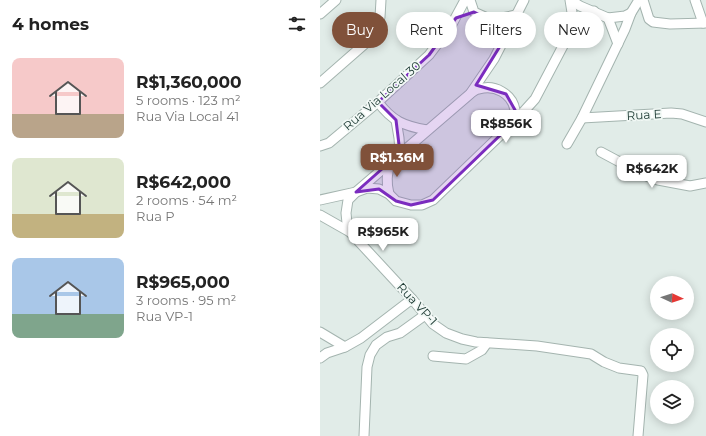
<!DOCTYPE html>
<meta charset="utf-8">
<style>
:root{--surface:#fff;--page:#f2f2f2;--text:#222;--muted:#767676;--accent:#80513a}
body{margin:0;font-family:Montserrat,sans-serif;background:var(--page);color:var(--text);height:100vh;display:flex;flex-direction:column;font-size:15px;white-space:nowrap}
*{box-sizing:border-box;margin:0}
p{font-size:13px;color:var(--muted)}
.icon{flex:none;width:22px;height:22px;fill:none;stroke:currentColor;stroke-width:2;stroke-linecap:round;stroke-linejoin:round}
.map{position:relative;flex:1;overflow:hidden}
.sheet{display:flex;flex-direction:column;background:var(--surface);width:320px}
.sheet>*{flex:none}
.top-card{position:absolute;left:12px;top:12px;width:314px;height:36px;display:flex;gap:8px}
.needle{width:26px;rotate:93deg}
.controls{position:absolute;left:330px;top:276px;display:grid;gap:8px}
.controls a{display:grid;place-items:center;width:44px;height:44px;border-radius:50%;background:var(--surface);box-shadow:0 2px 10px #0003;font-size:20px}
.price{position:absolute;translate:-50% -34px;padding:0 9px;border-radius:8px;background:#fff;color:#222;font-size:13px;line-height:26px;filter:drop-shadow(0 1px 2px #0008)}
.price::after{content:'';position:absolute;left:50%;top:24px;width:12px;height:9px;margin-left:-6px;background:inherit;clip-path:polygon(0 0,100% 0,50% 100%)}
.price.on{background:var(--accent);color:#fff}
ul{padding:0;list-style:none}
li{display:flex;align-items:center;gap:12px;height:100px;padding:0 12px}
li span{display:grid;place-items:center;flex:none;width:112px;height:80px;border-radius:8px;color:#555}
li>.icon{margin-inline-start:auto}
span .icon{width:48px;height:48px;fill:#fffc;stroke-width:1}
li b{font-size:17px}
h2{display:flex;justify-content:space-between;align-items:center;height:48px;padding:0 12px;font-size:17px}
.chip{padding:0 14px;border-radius:18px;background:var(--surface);box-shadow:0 2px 10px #0003;font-size:14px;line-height:36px}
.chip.on{background:var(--accent);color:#fff}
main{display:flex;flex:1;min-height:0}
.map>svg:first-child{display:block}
</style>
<main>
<section class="sheet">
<h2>4 homes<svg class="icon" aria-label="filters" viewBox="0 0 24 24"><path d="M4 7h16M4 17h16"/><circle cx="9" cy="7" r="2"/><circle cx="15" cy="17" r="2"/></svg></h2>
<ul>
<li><span style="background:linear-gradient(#f6c9c9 70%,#b9a48a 0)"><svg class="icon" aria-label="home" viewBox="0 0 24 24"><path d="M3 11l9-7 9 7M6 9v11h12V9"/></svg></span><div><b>R$1,360,000</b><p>5 rooms · 123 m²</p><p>Rua Via Local 41</p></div></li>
<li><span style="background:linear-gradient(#dfe7d0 70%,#c2b280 0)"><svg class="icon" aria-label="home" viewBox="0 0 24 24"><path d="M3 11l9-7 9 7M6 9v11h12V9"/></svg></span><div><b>R$642,000</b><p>2 rooms · 54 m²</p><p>Rua P</p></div></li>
<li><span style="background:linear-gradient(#a9c7e8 70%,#7fa58c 0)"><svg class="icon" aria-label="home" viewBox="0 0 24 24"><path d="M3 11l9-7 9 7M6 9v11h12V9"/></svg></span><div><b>R$965,000</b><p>3 rooms · 95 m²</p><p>Rua VP-1</p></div></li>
</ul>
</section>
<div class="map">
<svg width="386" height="436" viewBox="0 0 386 436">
<rect width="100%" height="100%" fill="#e1ece8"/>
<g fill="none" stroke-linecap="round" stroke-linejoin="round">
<!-- minor casing -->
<g stroke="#a4b4af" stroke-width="11">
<g id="minor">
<path d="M 150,0 L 154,12 L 172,20 L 196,15"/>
<path d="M 250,0 L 254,25"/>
<path d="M 251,0 L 260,6 L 288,18"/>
<path d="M 323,0 L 329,19 L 333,22 L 350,24 L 386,23"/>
<path d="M 375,0 L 383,23"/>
<path d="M 0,14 L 16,0"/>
<path d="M 288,18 L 298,44"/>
<path d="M 288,18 L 305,16 L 311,13"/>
<path d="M 172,20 C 179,26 180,35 182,43"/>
<path d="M 0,83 L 48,41 L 57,29 L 60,17 L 61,0"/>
<path d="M 151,93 C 154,91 156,89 159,89 C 175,84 192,94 195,110 C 196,113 195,117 196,120"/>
<path d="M 58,102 C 72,121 84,126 107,130"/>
<path d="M 262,118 L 351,113 L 362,114 L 386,122"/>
<path d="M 76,120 L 79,138 L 80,153"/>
<path d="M 247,144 L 262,118 L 305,29 L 311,13 L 319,0"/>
<path d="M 0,146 L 9,143 L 58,102 L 109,55 L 131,26 L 145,0"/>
<path d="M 281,152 L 324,175 L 338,180 L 370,186 L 386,183"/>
<path d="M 69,194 C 66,182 67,175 70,163"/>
<path d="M 0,200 L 36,192 L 150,94 L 174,59 L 204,0"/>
<path d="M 0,215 L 30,232 L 92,299 L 113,324 L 126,333 L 142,339 L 156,342 L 217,346 L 271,354 L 284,362 L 299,368 L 321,371 L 323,375 L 318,436"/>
<path d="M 30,232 L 27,223 L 26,213 L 28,200 L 36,192 L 47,188 L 59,189 L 69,194 L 76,201 L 91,205 L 102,205 L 113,200 L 196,120 L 215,99 L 254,25 L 274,11"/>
<path d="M 0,332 L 25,347"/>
<path d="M 113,356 L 146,359 L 162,350 L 167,343"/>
<path d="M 0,358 L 7,353 L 25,347 L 41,338 L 92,299"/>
<path d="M 44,436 L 47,367 L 50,355 L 56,345 L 67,337 L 80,333 L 105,315"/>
</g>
</g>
<!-- minor -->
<use href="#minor" stroke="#fff" stroke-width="9"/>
</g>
<!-- marked area -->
<path fill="#7b2cbf" fill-opacity="0.2" stroke="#7b2cbf" stroke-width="3" stroke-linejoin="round" d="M 154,12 L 175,22 L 182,43 L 156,85 L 186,94 L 195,110 L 196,120 L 113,200 L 91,205 L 76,201 L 59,189 L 36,192 L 80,153 L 76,120 L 58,102 L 109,55 L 136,18 Z"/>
<g text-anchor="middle" stroke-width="3.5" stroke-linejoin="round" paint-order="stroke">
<!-- street labels -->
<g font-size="12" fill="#213d37" stroke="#f1f8f5">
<text transform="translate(62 96) rotate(-41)" y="4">Rua Via Local 30</text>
<text transform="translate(324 115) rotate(-3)" y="4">Rua E</text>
<text transform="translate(97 304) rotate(47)" y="4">Rua VP-1</text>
</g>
</g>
</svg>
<div class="controls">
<a><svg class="needle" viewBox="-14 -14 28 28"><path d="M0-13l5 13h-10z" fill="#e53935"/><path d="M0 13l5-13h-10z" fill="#767676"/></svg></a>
<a><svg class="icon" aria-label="locate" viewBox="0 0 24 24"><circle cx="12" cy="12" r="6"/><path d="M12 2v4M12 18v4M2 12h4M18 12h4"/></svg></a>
<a><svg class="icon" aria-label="layers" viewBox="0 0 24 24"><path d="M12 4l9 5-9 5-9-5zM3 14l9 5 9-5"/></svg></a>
</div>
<b class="price" style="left:186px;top:144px">R$856K</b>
<b class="price on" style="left:77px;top:178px">R$1.36M</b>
<b class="price" style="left:332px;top:189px">R$642K</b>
<b class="price" style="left:63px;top:252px">R$965K</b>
<div class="top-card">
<a class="chip on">Buy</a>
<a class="chip">Rent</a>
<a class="chip">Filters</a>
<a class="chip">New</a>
</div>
</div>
</main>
